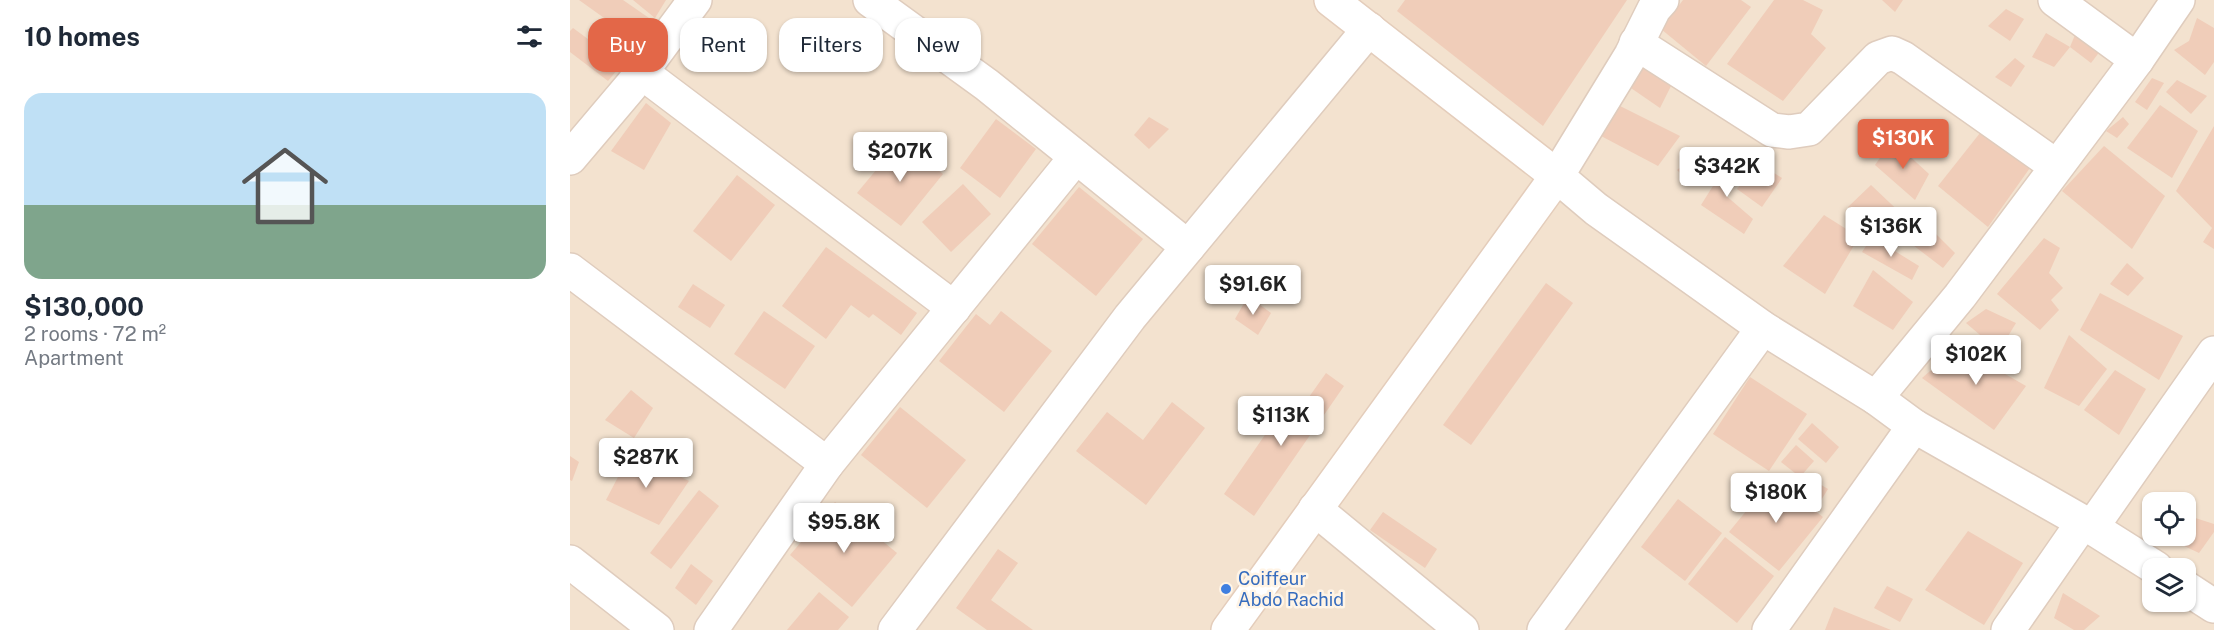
<!DOCTYPE html>
<meta charset="utf-8">
<style>
:root{--surface:#fff;--page:#f6f6f7;--text:#1f2937;--muted:#747a83;--accent:#e36748}
body{margin:0;font-family:"Public Sans",sans-serif;background:var(--page);color:var(--text);height:100vh;display:flex;flex-direction:column;font-size:22px;white-space:nowrap}
*{box-sizing:border-box;margin:0}
p{font-size:20px;color:var(--muted)}
.icon{flex:none;width:33px;height:33px;fill:none;stroke:currentColor;stroke-width:2;stroke-linecap:round;stroke-linejoin:round}
.map{position:relative;flex:1;overflow:hidden}
.panel{display:flex;flex-direction:column;background:var(--surface);width:570px}
.panel>*{flex:none}
.hud{position:absolute;left:18px;top:18px;width:570px;height:54px;display:flex;gap:12px}
.fabs{position:absolute;left:1572px;top:492px;display:grid;gap:12px}
.fabs a{display:grid;place-items:center;width:54px;height:54px;border-radius:12px;background:var(--surface);box-shadow:0 2px 4px #0004;font-size:30px}
.price{position:absolute;translate:-50% -51px;padding:0 14px;border-radius:6px;background:#fff;color:#222;font-size:20px;line-height:39px;filter:drop-shadow(0 2px 3px #0008)}
.price::after{content:'';position:absolute;left:50%;top:36px;width:18px;height:14px;margin-left:-9px;background:inherit;clip-path:polygon(0 0,100% 0,50% 100%)}
.price.selected{background:var(--accent);color:#fff}
ul{padding:0;list-style:none}
li{display:grid;align-content:center;gap:12px;height:318px;padding:0 24px}
li span{display:grid;place-items:center;height:186px;border-radius:18px;color:#555}
li>.icon{margin-inline-start:auto}
span .icon{width:108px;height:108px;fill:#fffc;stroke-width:1}
li b{font-size:26px}
h2{display:flex;justify-content:space-between;align-items:center;height:72px;padding:0 24px;font-size:26px}
.tag{padding:0 21px;border-radius:18px;background:var(--surface);box-shadow:0 2px 4px #0004;font-size:21px;line-height:54px}
.tag.selected{background:var(--accent);color:#fff}
main{display:flex;flex:1;min-height:0}
.map>svg:first-child{display:block}
</style>
<main>
<section class="panel">
<h2>10 homes<svg class="icon" aria-label="filters" viewBox="0 0 24 24"><path d="M4 7h16M4 17h16"/><circle cx="9" cy="7" r="2"/><circle cx="15" cy="17" r="2"/></svg></h2>
<ul>
<li><span style="background:linear-gradient(#bfe0f5 60%,#7fa58c 0)"><svg class="icon" aria-label="home" viewBox="0 0 24 24"><path d="M3 11l9-7 9 7M6 9v11h12V9"/></svg></span><div><b>$130,000</b><p>2 rooms · 72 m²</p><p>Apartment</p></div></li>
</ul>
</section>
<div class="map">
<svg width="1644" height="630" viewBox="0 0 1644 630">
<rect width="100%" height="100%" fill="#fbf0e0"/>
<!-- residential -->
<path fill="#f3e2cf" fill-rule="evenodd" d="M 0,0 L 1644,0 L 1644,630 L 0,630 ZM 1582,502 L 1616,502 L 1616,536 L 1582,536 ZM 1582,568 L 1616,568 L 1616,602 L 1582,602 Z"/>
<!-- building -->
<g fill="#f0cdb9">
<path d="M 9,0 L 53,0 L 79,18 L 65,40 Z"/>
<path d="M 63,0 L 96,0 L 85,18 Z"/>
<path d="M 835,0 L 1057,0 L 973,126 L 827,11 Z"/>
<path d="M 1113,0 L 1171,0 L 1181,7 L 1136,66 L 1091,29 Z"/>
<path d="M 1204,0 L 1233,0 L 1253,10 L 1241,34 L 1256,48 L 1213,101 L 1157,64 Z"/>
<path d="M 1312,0 L 1333,0 L 1325,12 Z"/>
<path d="M 1436,9 L 1454,19 L 1440,41 L 1418,26 Z"/>
<path d="M 1627,18 L 1644,28 L 1644,62 L 1635,75 L 1604,50 L 1619,41 Z"/>
<path d="M 3,28 L 52,64 L 38,81 L 0,52 L 0,31 Z"/>
<path d="M 1507,30 L 1534,46 L 1521,63 L 1500,47 Z"/>
<path d="M 1476,33 L 1500,47 L 1484,67 L 1462,57 Z"/>
<path d="M 1445,58 L 1455,66 L 1441,87 L 1425,77 Z"/>
<path d="M 1078,62 L 1102,84 L 1090,108 L 1058,86 Z"/>
<path d="M 1582,78 L 1594,83 L 1577,110 L 1565,102 Z"/>
<path d="M 1607,80 L 1637,96 L 1621,114 L 1596,92 Z"/>
<path d="M 76,103 L 101,123 L 74,170 L 41,151 Z"/>
<path d="M 1048,105 L 1110,136 L 1088,166 L 1031,136 Z"/>
<path d="M 1590,105 L 1628,131 L 1602,178 L 1557,148 Z"/>
<path d="M 579,117 L 599,129 L 579,149 L 564,135 Z"/>
<path d="M 1553,117 L 1559,124 L 1547,138 L 1536,131 Z"/>
<path d="M 426,119 L 466,149 L 430,198 L 390,168 Z"/>
<path d="M 1644,126 L 1644,249 L 1633,242 L 1642,228 L 1606,191 Z"/>
<path d="M 1410,133 L 1462,165 L 1418,227 L 1368,186 Z"/>
<path d="M 331,140 L 373,174 L 331,226 L 287,193 Z"/>
<path d="M 1322,140 L 1359,174 L 1345,200 L 1305,165 Z"/>
<path d="M 1534,146 L 1595,196 L 1562,249 L 1492,191 Z"/>
<path d="M 1134,150 L 1147,162 L 1118,181 L 1107,170 Z"/>
<path d="M 1163,154 L 1174,159 L 1154,194 L 1183,219 L 1174,234 L 1131,205 Z"/>
<path d="M 1188,163 L 1212,178 L 1192,207 L 1167,189 Z"/>
<path d="M 167,175 L 205,205 L 161,261 L 123,231 Z"/>
<path d="M 393,184 L 421,214 L 381,252 L 352,222 Z"/>
<path d="M 1301,185 L 1339,221 L 1325,234 L 1278,207 Z"/>
<path d="M 509,187 L 573,239 L 526,296 L 462,244 Z"/>
<path d="M 1254,215 L 1289,237 L 1255,294 L 1213,266 Z"/>
<path d="M 1355,223 L 1385,253 L 1373,268 L 1339,242 Z"/>
<path d="M 1302,237 L 1349,266 L 1342,280 L 1292,252 Z"/>
<path d="M 1474,238 L 1490,248 L 1479,273 L 1493,288 L 1481,300 L 1489,310 L 1470,330 L 1427,294 Z"/>
<path d="M 256,247 L 347,313 L 331,335 L 303,314 L 299,318 L 281,305 L 256,339 L 212,306 Z"/>
<path d="M 1557,263 L 1574,278 L 1558,296 L 1540,284 Z"/>
<path d="M 1303,270 L 1343,302 L 1323,330 L 1283,306 Z"/>
<path d="M 976,283 L 1003,303 L 901,445 L 873,425 Z"/>
<path d="M 123,284 L 155,305 L 140,328 L 108,307 Z"/>
<path d="M 1530,293 L 1613,336 L 1589,380 L 1510,330 Z"/>
<path d="M 678,296 L 701,313 L 688,335 L 665,319 Z"/>
<path d="M 1416,309 L 1446,323 L 1429,351 L 1396,323 Z"/>
<path d="M 194,311 L 245,346 L 215,389 L 164,354 Z"/>
<path d="M 431,311 L 482,351 L 434,412 L 369,361 L 406,314 L 420,325 Z"/>
<path d="M 1499,335 L 1537,369 L 1509,406 L 1474,388 Z"/>
<path d="M 1388,347 L 1456,386 L 1424,430 L 1352,378 Z"/>
<path d="M 1545,370 L 1576,389 L 1549,435 L 1514,410 Z"/>
<path d="M 756,373 L 774,386 L 684,516 L 654,494 L 715,406 L 727,414 Z"/>
<path d="M 1180,377 L 1237,414 L 1199,471 L 1143,434 Z"/>
<path d="M 61,390 L 83,408 L 64,438 L 35,420 Z"/>
<path d="M 602,402 L 635,428 L 576,505 L 506,451 L 537,412 L 573,440 Z"/>
<path d="M 330,407 L 396,460 L 357,508 L 291,455 Z"/>
<path d="M 1242,423 L 1269,447 L 1256,463 L 1228,439 Z"/>
<path d="M 1226,445 L 1244,461 L 1230,477 L 1211,462 Z"/>
<path d="M 61,452 L 119,481 L 89,525 L 36,500 Z"/>
<path d="M 0,456 L 9,462 L 2,481 L 0,480 Z"/>
<path d="M 1203,478 L 1253,517 L 1209,571 L 1159,532 Z"/>
<path d="M 1243,480 L 1258,489 L 1250,502 L 1235,491 Z"/>
<path d="M 129,490 L 149,506 L 101,569 L 80,553 Z"/>
<path d="M 1108,499 L 1152,533 L 1115,581 L 1071,547 Z"/>
<path d="M 265,502 L 327,553 L 282,607 L 220,555 Z"/>
<path d="M 813,512 L 867,549 L 855,568 L 800,530 Z"/>
<path d="M 1616,515 L 1644,524 L 1644,532 L 1629,553 L 1593,536 L 1616,536 Z"/>
<path d="M 1398,531 L 1453,563 L 1414,625 L 1355,590 Z"/>
<path d="M 1155,537 L 1204,576 L 1167,623 L 1118,584 Z"/>
<path d="M 428,549 L 448,563 L 421,600 L 463,630 L 417,630 L 386,608 Z"/>
<path d="M 121,564 L 143,581 L 126,605 L 105,588 Z"/>
<path d="M 1317,586 L 1343,599 L 1330,622 L 1304,608 Z"/>
<path d="M 249,592 L 279,617 L 268,630 L 217,630 Z"/>
<path d="M 1493,593 L 1530,616 L 1514,630 L 1504,630 L 1484,618 Z"/>
<path d="M 1264,607 L 1321,630 L 1255,630 Z"/>
</g>
<g fill="none" stroke-linecap="round" stroke-linejoin="round">
<!-- street casing -->
<g stroke="#dfccbd" stroke-width="36">
<g id="street">
<path d="M 300,0 L 417,85 L 618,247"/>
<path d="M 1092,0 L 1084,9 L 1061,55 L 987,176 L 1026,209 L 1193,328 L 1306,398 L 1344,426 L 1513,522 L 1586,568"/>
<path d="M 1485,0 L 1567,60"/>
<path d="M 1066,43 L 1202,130 L 1219,132 L 1239,129 L 1308,58 L 1322,53 L 1333,58 L 1486,166"/>
<path d="M 71,72 L 384,308"/>
<path d="M 0,158 L 61,86 L 125,0"/>
<path d="M 0,270 L 257,464"/>
<path d="M 1306,398 L 1390,296 L 1567,60 L 1608,0"/>
<path d="M 745,509 L 892,630"/>
<path d="M 1522,527 L 1644,353"/>
<path d="M 0,562 L 87,630"/>
<path d="M 1616,588 L 1644,606"/>
<path d="M 141,630 L 257,464 L 506,157"/>
<path d="M 325,630 L 560,317 L 799,29"/>
<path d="M 974,630 L 1193,328"/>
<path d="M 1199,630 L 1344,426"/>
<path d="M 1438,630 L 1513,522"/>
</g>
</g>
<!-- secondary casing -->
<g stroke="#e4cdbb" stroke-width="36">
<path id="secondary" d="M 658,630 L 987,176 L 761,0"/>
</g>
<!-- street -->
<use href="#street" stroke="#fff" stroke-width="33"/>
<!-- secondary -->
<use href="#secondary" stroke="#fff" stroke-width="33"/>
</g>
<!-- markers -->
<circle fill="#3f7fe0" stroke="#fff4e6" stroke-width="2" cx="656" cy="589" r="6"/>
<g text-anchor="middle" stroke-width="5" stroke-linejoin="round" paint-order="stroke">
<!-- shop labels -->
<g font-size="18" fill="#366cbe" stroke="#fff4e6" text-anchor="start">
<text x="668" y="585">Coiffeur<tspan x="668" dy="21">Abdo Rachid</tspan></text>
</g>
</g>
</svg>
<div class="fabs">
<a><svg class="icon" aria-label="locate" viewBox="0 0 24 24"><circle cx="12" cy="12" r="6"/><path d="M12 2v4M12 18v4M2 12h4M18 12h4"/></svg></a>
<a><svg class="icon" aria-label="layers" viewBox="0 0 24 24"><path d="M12 4l9 5-9 5-9-5zM3 14l9 5 9-5"/></svg></a>
</div>
<b class="price selected" style="left:1333px;top:170px">$130K</b>
<b class="price" style="left:330px;top:183px">$207K</b>
<b class="price" style="left:1157px;top:198px">$342K</b>
<b class="price" style="left:1321px;top:258px">$136K</b>
<b class="price" style="left:683px;top:316px">$91.6K</b>
<b class="price" style="left:1406px;top:386px">$102K</b>
<b class="price" style="left:711px;top:447px">$113K</b>
<b class="price" style="left:76px;top:489px">$287K</b>
<b class="price" style="left:1206px;top:524px">$180K</b>
<b class="price" style="left:274px;top:554px">$95.8K</b>
<div class="hud">
<a class="tag selected">Buy</a>
<a class="tag">Rent</a>
<a class="tag">Filters</a>
<a class="tag">New</a>
</div>
</div>
</main>
